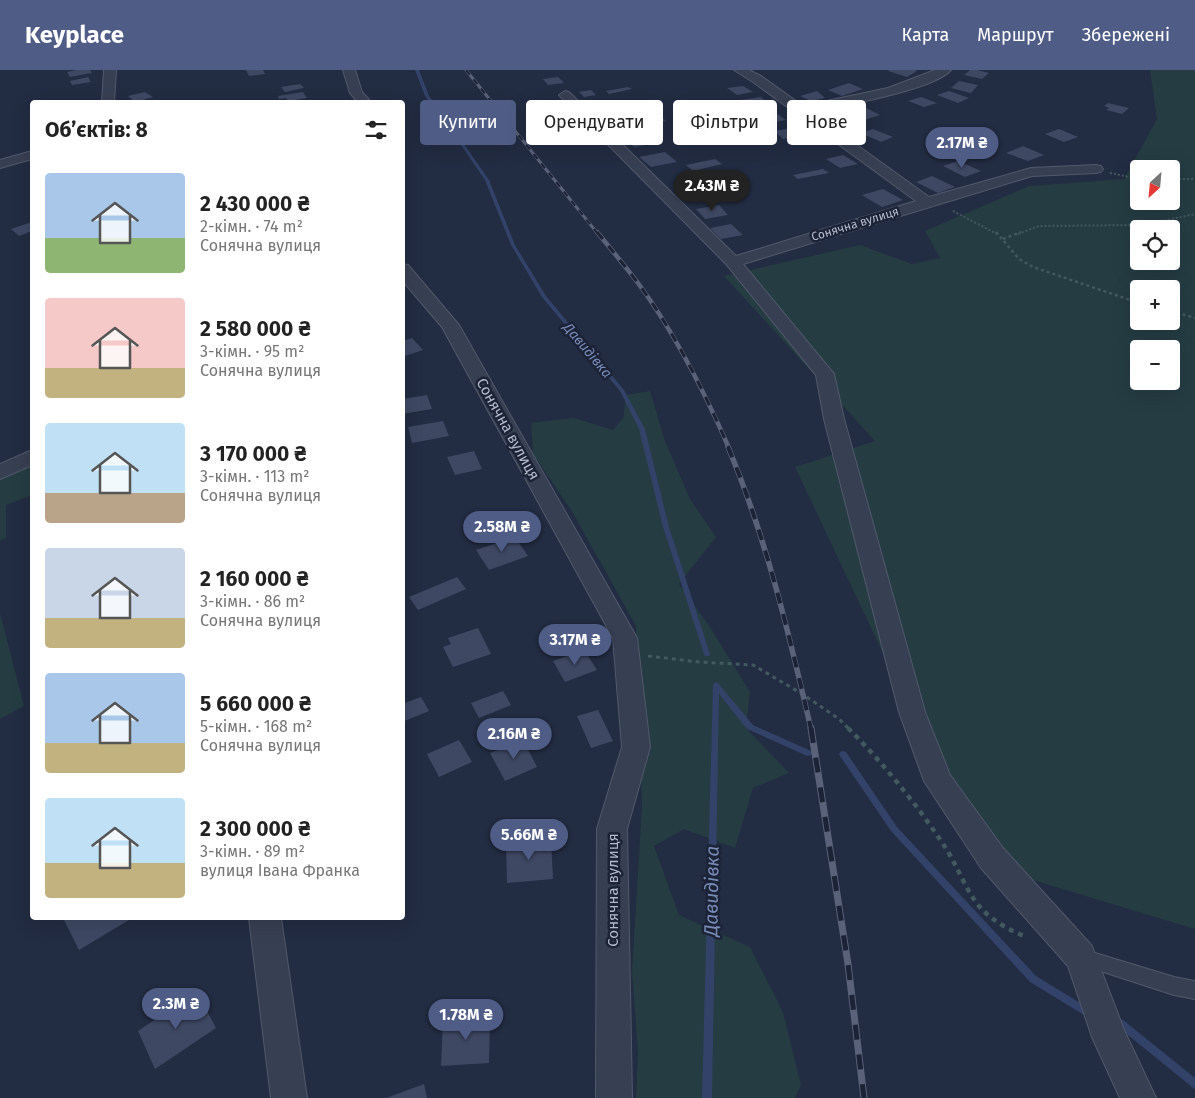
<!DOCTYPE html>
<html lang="uk">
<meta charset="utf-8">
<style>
:root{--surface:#fff;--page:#f6f6f6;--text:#222;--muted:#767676;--accent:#4f5c85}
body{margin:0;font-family:"Fira Sans",sans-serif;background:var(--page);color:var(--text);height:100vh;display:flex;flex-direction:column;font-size:19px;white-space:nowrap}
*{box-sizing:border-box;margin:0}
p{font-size:16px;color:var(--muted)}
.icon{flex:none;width:28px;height:28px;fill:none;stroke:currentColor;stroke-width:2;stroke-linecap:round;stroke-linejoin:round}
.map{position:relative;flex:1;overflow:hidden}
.details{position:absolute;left:30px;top:30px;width:375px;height:820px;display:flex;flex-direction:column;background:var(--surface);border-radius:5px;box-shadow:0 5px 20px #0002}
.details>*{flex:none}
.hud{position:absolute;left:420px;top:30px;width:475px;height:45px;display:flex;gap:10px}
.needle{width:32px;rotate:206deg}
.fabs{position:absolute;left:1130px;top:90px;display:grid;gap:10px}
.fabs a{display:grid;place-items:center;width:50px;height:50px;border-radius:5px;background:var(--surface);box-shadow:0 5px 20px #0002;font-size:25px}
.price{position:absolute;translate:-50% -42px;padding:0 11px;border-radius:18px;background:var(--accent);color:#fff;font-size:16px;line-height:32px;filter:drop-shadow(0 1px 2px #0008)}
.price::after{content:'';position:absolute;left:50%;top:30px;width:15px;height:11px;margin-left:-8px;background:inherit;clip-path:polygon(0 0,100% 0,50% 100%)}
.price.active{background:#222;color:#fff}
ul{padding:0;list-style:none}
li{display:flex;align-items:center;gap:15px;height:125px;padding:0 15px}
li span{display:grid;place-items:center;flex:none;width:140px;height:100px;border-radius:5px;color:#555}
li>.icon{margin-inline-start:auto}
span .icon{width:60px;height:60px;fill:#fffc;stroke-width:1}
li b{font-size:21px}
h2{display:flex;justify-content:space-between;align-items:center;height:60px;padding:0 15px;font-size:21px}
.tag{padding:0 18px;border-radius:5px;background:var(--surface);box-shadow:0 5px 20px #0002;font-size:18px;line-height:45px}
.tag.active{background:var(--accent);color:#fff}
header{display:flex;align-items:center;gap:30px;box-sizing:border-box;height:70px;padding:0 25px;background:var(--accent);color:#fff}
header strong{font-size:24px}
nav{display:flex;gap:28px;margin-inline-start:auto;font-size:18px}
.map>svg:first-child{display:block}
</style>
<header>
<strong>Keyplace</strong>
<nav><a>Карта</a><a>Маршрут</a><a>Збережені</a></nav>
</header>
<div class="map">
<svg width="1195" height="1028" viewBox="0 0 1195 1028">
<rect width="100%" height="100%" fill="#222c42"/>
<!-- green -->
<g fill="#253c43" fill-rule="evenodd">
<path d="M 1150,0 L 1195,0 L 1195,859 L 983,795 L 795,397 L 875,371 L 724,206 L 860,175 L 912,194 L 940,188 L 925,161 L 1029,116 L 1124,109 L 1157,49 ZM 1139,99 L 1171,99 L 1171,131 L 1139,131 ZM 1139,159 L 1171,159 L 1171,191 L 1139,191 ZM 1139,219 L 1171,219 L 1171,251 L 1139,251 ZM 1139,279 L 1171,279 L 1171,311 L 1139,311 Z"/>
<path d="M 650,321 L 665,371 L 690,429 L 716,467 L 679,514 L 710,557 L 750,622 L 746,658 L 789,703 L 753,718 L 735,778 L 684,759 L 654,776 L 679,845 L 750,877 L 783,942 L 801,1015 L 795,1028 L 636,1028 L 638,982 L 632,901 L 642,736 L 636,556 L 573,443 L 533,384 L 531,353 L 574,348 L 613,360 L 624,347 L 625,325 Z"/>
<path d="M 32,393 L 32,425 L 6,435 L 6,468 L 0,471 L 0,408 Z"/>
<path d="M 0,543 L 24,636 L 0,649 Z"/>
</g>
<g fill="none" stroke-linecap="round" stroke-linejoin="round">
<!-- stream -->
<g fill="#334269" fill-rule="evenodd">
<path d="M 415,0 L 419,0 L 429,26 L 445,47 L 489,110 L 515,175 L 546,226 L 624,320 L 645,359 L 669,457 L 710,584 L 709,586 L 705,586 L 704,584 L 663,457 L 639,359 L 620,321 L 542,227 L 511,175 L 485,110 L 443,49 L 425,26 Z"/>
<path d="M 716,612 L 718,613 L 753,655 L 811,681 L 812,683 L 811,685 L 808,686 L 805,685 L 747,659 L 719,624 L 712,1028 L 702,1028 L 713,615 L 714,613 Z"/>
<path d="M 843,681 L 846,682 L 897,757 L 1036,906 L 1090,939 L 1091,942 L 1090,945 L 1087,946 L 1084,945 L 1030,912 L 891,761 L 840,686 L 839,684 L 840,682 Z"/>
<path d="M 1120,949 L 1123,950 L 1195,1008 L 1195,1019 L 1192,1017 L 1117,956 L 1116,953 L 1117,950 Z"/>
</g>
</g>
<!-- building -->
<g fill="#3e4863">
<path d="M 76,0 L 90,0 L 92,3 L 70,7 L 67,2 Z"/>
<path d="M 246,0 L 263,0 L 265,4 L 249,6 Z"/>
<path d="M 890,0 L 915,0 L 917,1 L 907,7 L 888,1 Z"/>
<path d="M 970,0 L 977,0 L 989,3 L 982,9 L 964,5 Z"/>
<path d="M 88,7 L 91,12 L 72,15 L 70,11 Z"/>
<path d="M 558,7 L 564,13 L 548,15 L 543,9 Z"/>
<path d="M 959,11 L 978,15 L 971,23 L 951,18 Z"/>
<path d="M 849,13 L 863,19 L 842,26 L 828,20 Z"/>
<path d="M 300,14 L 304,18 L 285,22 L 281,17 Z"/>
<path d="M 743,16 L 753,22 L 737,25 L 727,18 Z"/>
<path d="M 628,17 L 632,19 L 609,24 L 606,21 Z"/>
<path d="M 591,20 L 596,25 L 584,27 L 579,22 Z"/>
<path d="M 817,21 L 825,28 L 811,31 L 800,26 Z"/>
<path d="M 949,21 L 969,28 L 958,33 L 937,25 Z"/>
<path d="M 145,22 L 153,27 L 135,32 L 128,26 Z"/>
<path d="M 303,22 L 307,28 L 288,31 L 286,28 L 279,29 L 278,26 Z"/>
<path d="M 761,27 L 769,34 L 747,37 L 740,30 Z"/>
<path d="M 921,27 L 937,33 L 924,37 L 908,31 Z"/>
<path d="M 648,30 L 653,34 L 629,38 L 624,34 Z"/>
<path d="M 1108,33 L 1129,38 L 1122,44 L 1106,40 L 1109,38 L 1104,36 Z"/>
<path d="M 609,34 L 615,40 L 600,42 L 594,36 Z"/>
<path d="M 864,37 L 880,45 L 864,50 L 847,42 Z"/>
<path d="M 773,41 L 786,50 L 764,54 L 751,46 Z"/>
<path d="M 658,44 L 666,51 L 657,52 L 649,46 Z"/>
<path d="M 626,50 L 632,57 L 617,59 L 610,52 Z"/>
<path d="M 842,50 L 860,57 L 844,63 L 827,55 Z"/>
<path d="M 798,57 L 808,65 L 783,69 L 774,61 Z"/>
<path d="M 873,59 L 893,67 L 881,72 L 861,63 Z"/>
<path d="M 1059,59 L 1078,67 L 1064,72 L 1045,64 Z"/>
<path d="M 642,66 L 651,74 L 634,77 L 626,69 Z"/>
<path d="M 1023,76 L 1044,85 L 1028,91 L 1006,83 Z"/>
<path d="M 665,82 L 677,92 L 651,97 L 639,87 Z"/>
<path d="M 843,85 L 858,94 L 840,98 L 826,89 Z"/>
<path d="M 715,89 L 722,94 L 693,101 L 686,95 Z"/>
<path d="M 958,91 L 981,101 L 965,107 L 943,96 Z"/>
<path d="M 823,99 L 829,103 L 798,109 L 793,105 Z"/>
<path d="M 932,106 L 955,117 L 938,123 L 916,112 Z"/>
<path d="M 694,115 L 702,122 L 683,125 L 675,118 Z"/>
<path d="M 883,119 L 903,130 L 882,137 L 862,125 Z"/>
<path d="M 719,135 L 728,145 L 705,149 L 696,139 Z"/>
<path d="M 32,152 L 32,161 L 19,166 L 11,159 Z"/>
<path d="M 731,154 L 743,165 L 721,169 L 710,158 Z"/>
<path d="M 412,268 L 423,280 L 402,287 L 402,271 Z"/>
<path d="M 427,325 L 432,339 L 402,344 L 402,329 Z"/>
<path d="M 443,351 L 449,366 L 412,373 L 408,357 Z"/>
<path d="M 474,381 L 482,399 L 455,405 L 447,387 Z"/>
<path d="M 515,467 L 528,486 L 489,500 L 476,480 Z"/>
<path d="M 457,507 L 466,519 L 418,540 L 409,527 Z"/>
<path d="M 478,558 L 491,584 L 453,597 L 443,577 L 451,574 L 448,568 Z"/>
<path d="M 584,580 L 597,600 L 565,612 L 553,591 Z"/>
<path d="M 503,621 L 511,635 L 479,648 L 471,633 Z"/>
<path d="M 421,627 L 429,641 L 402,652 L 402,634 Z"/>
<path d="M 598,640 L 613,671 L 591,678 L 577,646 Z"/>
<path d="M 459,670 L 472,692 L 439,707 L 427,684 Z"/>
<path d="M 523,670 L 537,697 L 505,711 L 490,683 Z"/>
<path d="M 551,769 L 553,809 L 507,813 L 506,772 Z"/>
<path d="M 63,848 L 132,848 L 79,880 Z"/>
<path d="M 197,922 L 216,958 L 155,999 L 138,961 Z"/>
<path d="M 490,947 L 489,993 L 441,996 L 443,949 Z"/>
<path d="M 424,1014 L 427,1028 L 386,1028 Z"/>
</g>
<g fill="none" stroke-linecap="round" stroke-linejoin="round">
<!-- service casing -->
<g stroke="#52596c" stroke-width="2">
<path id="service" d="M 1082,879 L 1174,907 L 1195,911 L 1195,929 L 1174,925 L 1076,893 L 1073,887 L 1076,881 Z"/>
</g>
<!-- minor casing -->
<g stroke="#52596c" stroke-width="2">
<g id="minor">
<path d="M 104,0 L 116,0 L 114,32 L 102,32 Z"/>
<path d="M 343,0 L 355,0 L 362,22 L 371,32 L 358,32 L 350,23 Z"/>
<path d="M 734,0 L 749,0 L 761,6 L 803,36 L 888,18 L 935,0 L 951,0 C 934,20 840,36 811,42 L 929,127 L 1031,98 L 1096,95 L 1101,96 L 1103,99 L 1101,102 L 1096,103 L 1032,106 L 743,194 L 834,304 L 844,349 L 925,642 L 950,705 L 1003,778 L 1092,876 L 1124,960 L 1156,1028 L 1120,1028 L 1092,967 L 1068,896 L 981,798 L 924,711 L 899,642 L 824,349 L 816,305 L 727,195 L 559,25 L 565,21 L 569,22 L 736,186 L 916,131 L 753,12 Z"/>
<path d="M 32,81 L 32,89 L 0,98 L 0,90 Z"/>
<path d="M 402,194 L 408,195 L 459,255 L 637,568 L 650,677 L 627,759 L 632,1028 L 596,1028 L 597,759 L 622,677 L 613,568 L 442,257 L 402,210 Z"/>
<path d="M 32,380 L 32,395 L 0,409 L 0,394 Z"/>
<path d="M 249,848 L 281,848 L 307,1028 L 271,1028 Z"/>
</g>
</g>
<!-- path-far3 -->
<g stroke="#435960" stroke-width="2" stroke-dasharray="2 2" stroke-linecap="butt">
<path d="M 1110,103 L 1139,109"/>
<path d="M 1171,109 L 1195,109"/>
<path d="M 953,141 L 997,164"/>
<path d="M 1018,164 L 1039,156 L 1144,155 L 1195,144"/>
</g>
<!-- path-far2 -->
<g stroke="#435960" stroke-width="2.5" stroke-dasharray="3 3" stroke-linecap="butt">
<path d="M 996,162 L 1019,189 L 1033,197 L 1139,233"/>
<path d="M 1003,169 L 1021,162"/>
<path d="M 1171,241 L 1195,248"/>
</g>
<!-- path-far1 -->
<path stroke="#435960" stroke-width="3" stroke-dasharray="4 4" stroke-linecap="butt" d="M 648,586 L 699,592 L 753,595 L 804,625 L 839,649 L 849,659"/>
<!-- path -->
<path stroke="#435960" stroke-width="4.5" stroke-dasharray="5 5" stroke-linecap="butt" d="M 848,658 C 884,694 919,737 947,780 C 957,796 967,822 979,836 C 991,850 1010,861 1027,867"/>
<!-- service -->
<use href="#service" fill="#373f52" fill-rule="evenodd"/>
<!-- minor -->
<use href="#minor" fill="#373f52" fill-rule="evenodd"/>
<!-- rail-far3 casing -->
<g stroke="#596279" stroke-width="3">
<path id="rail-far3" d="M 466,0 L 598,164"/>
</g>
<!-- rail-far2 casing -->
<g stroke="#596279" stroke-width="4.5">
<path id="rail-far2" d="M 597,162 C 611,179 625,196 638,213 C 675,263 704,321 729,378"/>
</g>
<!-- rail-far1 casing -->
<g stroke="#596279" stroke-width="5.5">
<path id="rail-far1" d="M 728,377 C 766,467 789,564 811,659"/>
</g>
<!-- rail casing -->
<g stroke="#596279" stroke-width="7">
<path id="rail" d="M 811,658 L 848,894 L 864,1028"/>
</g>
<!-- rail-far3 -->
<use href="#rail-far3" stroke="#1c2337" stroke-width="2" stroke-dasharray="6" stroke-linecap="butt"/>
<!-- rail-far2 -->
<use href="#rail-far2" stroke="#1c2337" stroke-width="3" stroke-dasharray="9" stroke-linecap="butt"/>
<!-- rail-far1 -->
<use href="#rail-far1" stroke="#1c2337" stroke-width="4" stroke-dasharray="11" stroke-linecap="butt"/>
<!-- rail -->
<use href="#rail" stroke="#1c2337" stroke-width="5" stroke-dasharray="15" stroke-linecap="butt"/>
</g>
<g text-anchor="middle" stroke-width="5" stroke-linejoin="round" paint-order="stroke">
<!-- far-street labels -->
<g font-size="12" fill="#b4bacc" stroke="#1c2337">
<text transform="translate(855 154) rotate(-17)" y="4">Сонячна вулиця</text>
</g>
<!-- far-water labels -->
<g font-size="14" font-style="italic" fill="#788bb7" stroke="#1c2337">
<text transform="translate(588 280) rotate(50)" y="5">Давидівка</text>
</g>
<!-- street labels -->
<g font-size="15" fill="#b4bacc" stroke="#1c2337">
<text transform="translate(508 359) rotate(61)" y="5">Сонячна вулиця</text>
<text transform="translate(613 820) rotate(-90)" y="5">Сонячна вулиця</text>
</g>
<!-- near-water labels -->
<g font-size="19" font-style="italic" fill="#788bb7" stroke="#1c2337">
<text transform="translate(711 821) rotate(-89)" y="7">Давидівка</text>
</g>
</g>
</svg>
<div class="fabs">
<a><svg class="needle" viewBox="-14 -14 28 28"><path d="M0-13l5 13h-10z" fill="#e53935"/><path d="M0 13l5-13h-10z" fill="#767676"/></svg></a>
<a><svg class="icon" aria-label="locate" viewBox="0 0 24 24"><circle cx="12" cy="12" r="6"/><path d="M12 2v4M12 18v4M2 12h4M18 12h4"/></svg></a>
<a>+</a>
<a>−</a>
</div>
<b class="price" style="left:962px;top:99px">2.17M ₴</b>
<b class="price active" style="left:712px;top:142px">2.43M ₴</b>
<b class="price" style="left:502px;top:483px">2.58M ₴</b>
<b class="price" style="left:575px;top:596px">3.17M ₴</b>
<b class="price" style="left:514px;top:690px">2.16M ₴</b>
<b class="price" style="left:529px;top:791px">5.66M ₴</b>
<b class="price" style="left:176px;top:960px">2.3M ₴</b>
<b class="price" style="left:466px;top:971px">1.78M ₴</b>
<div class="hud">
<a class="tag active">Купити</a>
<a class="tag">Орендувати</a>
<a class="tag">Фільтри</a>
<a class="tag">Нове</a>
</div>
<section class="details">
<h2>Об’єктів: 8<svg class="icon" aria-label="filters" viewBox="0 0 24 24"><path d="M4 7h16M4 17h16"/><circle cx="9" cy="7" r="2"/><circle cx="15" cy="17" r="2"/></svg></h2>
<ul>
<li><span style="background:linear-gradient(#a9c7e8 65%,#8fb573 0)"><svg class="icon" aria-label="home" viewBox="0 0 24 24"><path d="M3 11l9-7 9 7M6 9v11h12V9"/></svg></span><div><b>2 430 000 ₴</b><p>2-кімн. · 74 m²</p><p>Сонячна вулиця</p></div></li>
<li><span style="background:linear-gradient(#f6c9c9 70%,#c2b280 0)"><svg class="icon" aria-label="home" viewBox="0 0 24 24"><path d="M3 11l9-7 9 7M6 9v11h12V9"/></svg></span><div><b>2 580 000 ₴</b><p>3-кімн. · 95 m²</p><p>Сонячна вулиця</p></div></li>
<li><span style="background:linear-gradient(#bfe0f5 70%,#b9a48a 0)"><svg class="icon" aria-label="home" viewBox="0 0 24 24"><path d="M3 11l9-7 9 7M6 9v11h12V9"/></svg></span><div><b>3 170 000 ₴</b><p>3-кімн. · 113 m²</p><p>Сонячна вулиця</p></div></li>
<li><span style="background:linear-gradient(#c9d6e8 70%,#c2b280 0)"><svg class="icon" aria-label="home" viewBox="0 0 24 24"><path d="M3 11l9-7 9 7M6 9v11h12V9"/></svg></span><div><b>2 160 000 ₴</b><p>3-кімн. · 86 m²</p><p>Сонячна вулиця</p></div></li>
<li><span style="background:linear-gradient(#a9c7e8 70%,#c2b280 0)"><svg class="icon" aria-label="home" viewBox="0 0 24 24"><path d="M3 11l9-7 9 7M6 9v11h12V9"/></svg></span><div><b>5 660 000 ₴</b><p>5-кімн. · 168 m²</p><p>Сонячна вулиця</p></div></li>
<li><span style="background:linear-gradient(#bfe0f5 65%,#c2b280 0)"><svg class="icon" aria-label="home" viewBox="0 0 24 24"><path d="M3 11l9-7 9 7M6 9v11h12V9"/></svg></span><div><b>2 300 000 ₴</b><p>3-кімн. · 89 m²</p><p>вулиця Івана Франка</p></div></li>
</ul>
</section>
</div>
